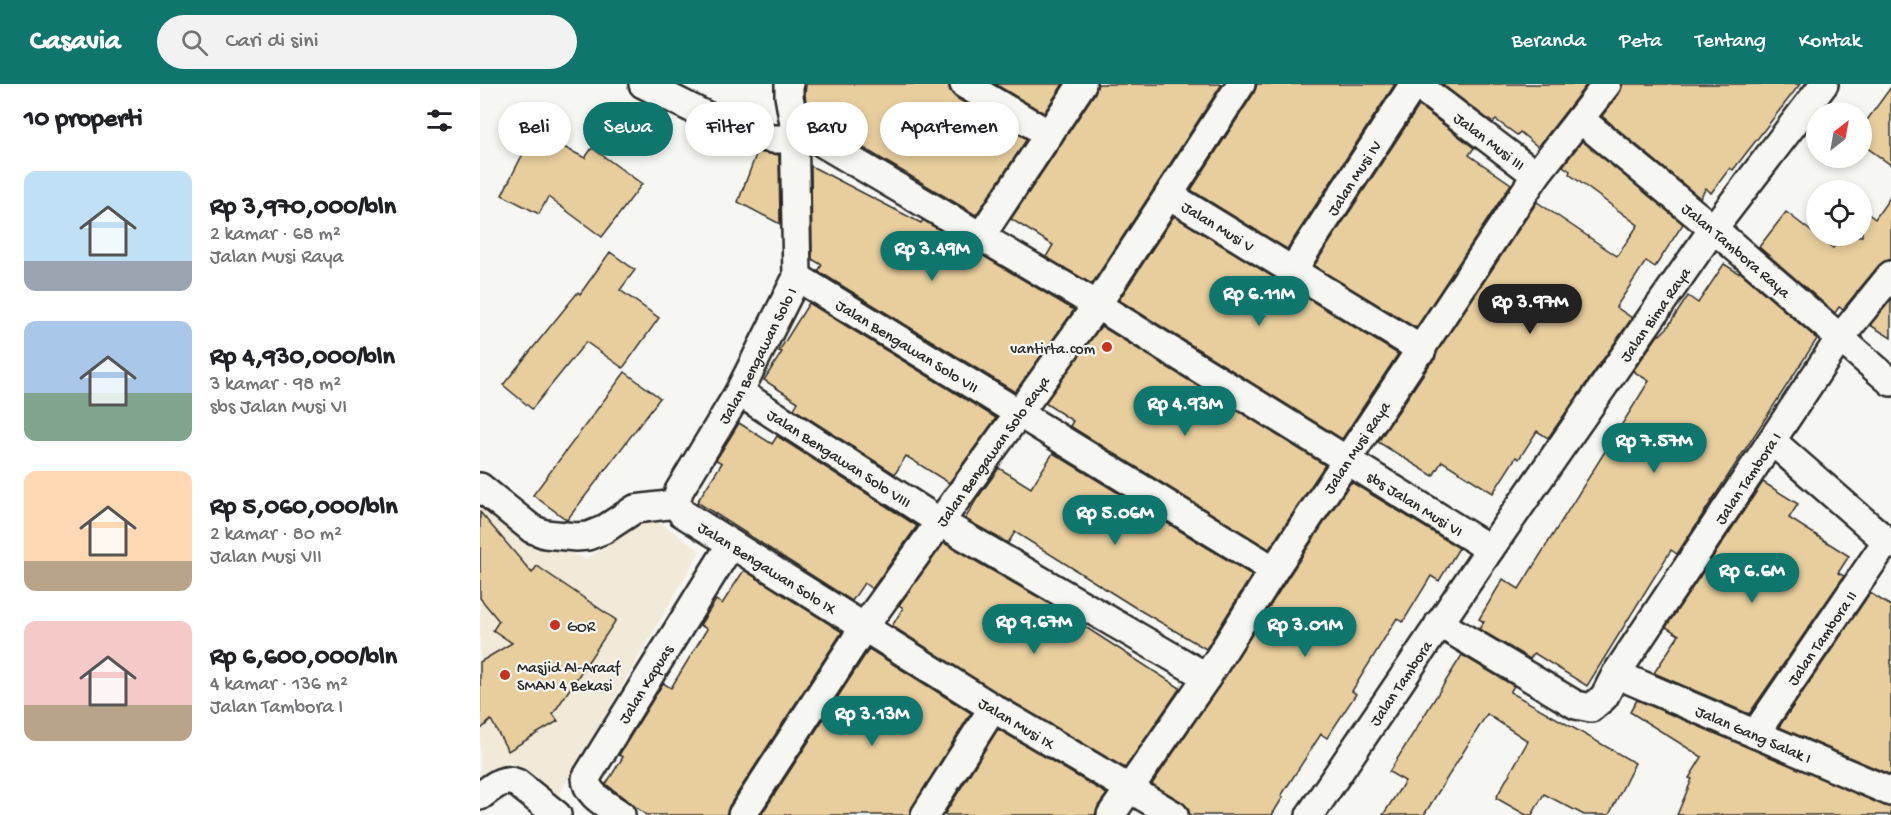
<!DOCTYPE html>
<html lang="id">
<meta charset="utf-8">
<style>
:root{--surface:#fff;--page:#f2f2f2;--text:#202124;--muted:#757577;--accent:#0f766e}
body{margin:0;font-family:"Gochi Hand",sans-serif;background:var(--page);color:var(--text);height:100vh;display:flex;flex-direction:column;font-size:22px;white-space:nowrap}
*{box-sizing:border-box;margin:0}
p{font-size:20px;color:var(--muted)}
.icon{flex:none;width:33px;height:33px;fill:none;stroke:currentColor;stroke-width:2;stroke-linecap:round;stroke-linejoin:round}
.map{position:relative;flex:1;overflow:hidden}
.side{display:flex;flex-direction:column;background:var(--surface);width:480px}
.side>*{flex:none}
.banner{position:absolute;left:18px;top:18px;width:570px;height:54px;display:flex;gap:12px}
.needle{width:39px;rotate:31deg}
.buttons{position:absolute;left:1326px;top:18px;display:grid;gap:12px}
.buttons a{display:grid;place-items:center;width:66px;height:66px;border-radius:50%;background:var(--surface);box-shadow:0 3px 9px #0003;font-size:30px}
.price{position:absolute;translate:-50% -51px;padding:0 14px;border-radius:21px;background:var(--accent);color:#fff;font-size:20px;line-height:39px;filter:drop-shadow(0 2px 3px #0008)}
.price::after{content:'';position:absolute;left:50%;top:36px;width:18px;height:14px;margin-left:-9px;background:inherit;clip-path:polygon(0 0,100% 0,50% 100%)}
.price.on{background:#222;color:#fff}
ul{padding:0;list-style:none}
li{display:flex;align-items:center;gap:18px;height:150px;padding:0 24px}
li span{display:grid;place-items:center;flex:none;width:168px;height:120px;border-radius:12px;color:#555}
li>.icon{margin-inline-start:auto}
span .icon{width:72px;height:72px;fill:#fffc;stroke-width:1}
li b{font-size:26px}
h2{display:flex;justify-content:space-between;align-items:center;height:72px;padding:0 24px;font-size:26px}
.tag{padding:0 21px;border-radius:27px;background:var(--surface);box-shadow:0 3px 9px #0003;font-size:21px;line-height:54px}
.tag.on{background:var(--accent);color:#fff}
header{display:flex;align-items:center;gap:36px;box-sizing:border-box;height:84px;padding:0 30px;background:var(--accent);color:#fff}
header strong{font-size:28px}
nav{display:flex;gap:33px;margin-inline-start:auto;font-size:21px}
.search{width:420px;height:54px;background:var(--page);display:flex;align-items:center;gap:15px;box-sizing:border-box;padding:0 21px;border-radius:33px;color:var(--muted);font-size:22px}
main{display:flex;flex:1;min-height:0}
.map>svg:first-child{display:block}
</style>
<header>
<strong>Casavia</strong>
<div class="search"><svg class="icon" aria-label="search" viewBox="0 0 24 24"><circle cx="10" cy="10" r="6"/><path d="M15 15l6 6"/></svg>Cari di sini</div>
<nav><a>Beranda</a><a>Peta</a><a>Tentang</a><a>Kontak</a></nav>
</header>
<main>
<section class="side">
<h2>10 properti<svg class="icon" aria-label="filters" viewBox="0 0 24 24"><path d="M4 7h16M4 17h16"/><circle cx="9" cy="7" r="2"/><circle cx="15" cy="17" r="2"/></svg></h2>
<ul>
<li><span style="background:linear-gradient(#bfe0f5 75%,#9aa5b1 0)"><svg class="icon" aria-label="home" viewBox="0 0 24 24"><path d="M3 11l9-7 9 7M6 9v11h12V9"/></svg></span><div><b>Rp 3,970,000/bln</b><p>2 kamar · 68 m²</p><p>Jalan Musi Raya</p></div></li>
<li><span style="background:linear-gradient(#a9c7e8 60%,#7fa58c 0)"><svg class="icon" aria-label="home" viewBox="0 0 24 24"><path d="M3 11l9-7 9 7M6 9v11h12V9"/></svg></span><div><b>Rp 4,930,000/bln</b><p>3 kamar · 98 m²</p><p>sbs Jalan Musi VI</p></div></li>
<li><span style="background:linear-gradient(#ffd9b3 75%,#b9a48a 0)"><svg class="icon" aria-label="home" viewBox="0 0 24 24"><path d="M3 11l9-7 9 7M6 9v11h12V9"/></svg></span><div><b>Rp 5,060,000/bln</b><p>2 kamar · 80 m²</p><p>Jalan Musi VII</p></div></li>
<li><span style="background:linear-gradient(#f6c9c9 70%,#b9a48a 0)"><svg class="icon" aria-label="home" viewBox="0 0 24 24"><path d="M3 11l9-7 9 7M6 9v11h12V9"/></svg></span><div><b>Rp 6,600,000/bln</b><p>4 kamar · 136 m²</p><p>Jalan Tambora I</p></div></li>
</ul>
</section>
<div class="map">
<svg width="1411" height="731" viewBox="0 0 1411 731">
<rect width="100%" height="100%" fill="#f6f6f2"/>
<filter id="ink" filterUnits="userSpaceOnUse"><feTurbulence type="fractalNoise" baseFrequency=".0167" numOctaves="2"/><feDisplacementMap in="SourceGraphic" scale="12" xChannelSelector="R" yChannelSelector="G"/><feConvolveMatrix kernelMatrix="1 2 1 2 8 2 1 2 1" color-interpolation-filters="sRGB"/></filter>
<g filter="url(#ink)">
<!-- built -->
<path fill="#f2ead8" d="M 0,414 L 44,453 L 106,475 L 173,433 L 220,467 L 78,713 L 29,678 L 0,699 Z"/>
<!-- building -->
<g fill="#e8ce9d" stroke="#2b2b2b" stroke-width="1.5">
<path d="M 326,0 L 468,0 L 470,7 L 476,14 L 547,55 L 496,131 L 328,31 L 325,11 Z"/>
<path d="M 515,0 L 583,0 L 564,29 Z"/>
<path d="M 618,0 L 742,0 L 612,200 L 566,173 L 573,161 L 531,135 L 615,9 Z"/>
<path d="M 777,0 L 915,0 L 807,165 L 711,106 L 774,9 Z"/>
<path d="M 962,0 L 1107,0 L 1058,63 L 1040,48 L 1037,51 L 1016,36 L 1013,39 Z"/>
<path d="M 1142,0 L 1320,0 L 1253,86 L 1250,84 L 1231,109 L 1226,104 L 1220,114 L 1122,32 L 1139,10 Z"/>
<path d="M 1411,3 L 1411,81 L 1382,60 L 1382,43 Z"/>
<path d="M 939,22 L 994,64 L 989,71 L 1031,100 L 936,244 L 834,182 Z"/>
<path d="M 54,48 L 105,74 L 112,64 L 162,100 L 122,153 L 68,113 L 59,130 L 22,111 Z"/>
<path d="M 1102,57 L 1203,140 L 1175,183 L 1166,177 L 1136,223 L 1152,234 L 1068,354 L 1057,347 L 1039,375 L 1036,373 L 1013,409 L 962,377 L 953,392 L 898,358 L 950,280 L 955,275 L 957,268 L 1057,118 L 1137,172 L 1158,141 L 1089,90 L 1090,87 L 1083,82 Z"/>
<path d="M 277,68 L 299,71 L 300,140 L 258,118 Z"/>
<path d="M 331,82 L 441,139 L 443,136 L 594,226 L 535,308 L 338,187 L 342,181 L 332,175 Z"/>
<path d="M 1411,112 L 1411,176 L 1405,177 L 1399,181 L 1363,225 L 1359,223 L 1355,229 L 1279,163 L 1306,128 L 1353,164 L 1363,152 L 1382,152 L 1382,125 L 1395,135 Z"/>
<path d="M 694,132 L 918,270 L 862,355 L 639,216 Z"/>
<path d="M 130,168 L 155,186 L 140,206 L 179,234 L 143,284 L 106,258 L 52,325 L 23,301 L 98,208 L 100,210 Z"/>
<path d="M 1244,180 L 1258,189 L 1260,188 L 1337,255 L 1197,470 L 1191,466 L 1107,602 L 1054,569 L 1050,575 L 999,545 L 1004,538 L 999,535 L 1023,495 L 1039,505 L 1169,297 L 1153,287 L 1179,250 L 1180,251 L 1187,244 L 1208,212 L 1218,219 Z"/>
<path d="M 1411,216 L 1411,254 L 1390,241 Z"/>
<path d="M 329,219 L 516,334 L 469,399 L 426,372 L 415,390 L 314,325 L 318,318 L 284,296 L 302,268 L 299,267 Z"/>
<path d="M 621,242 L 845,381 L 789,465 L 590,342 L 593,337 L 565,319 Z"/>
<path d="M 145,288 L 180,314 L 87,436 L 53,411 Z"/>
<path d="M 259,339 L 292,360 L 297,352 L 437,442 L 392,505 L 384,499 L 372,517 L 217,418 L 242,379 L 236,376 Z"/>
<path d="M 573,369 L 772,491 L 726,565 L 656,524 L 535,448 L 528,459 L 485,435 L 496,416 L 519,384 L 551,404 Z"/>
<path d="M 871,398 L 979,464 L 959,497 L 951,492 L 923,538 L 917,534 L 872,607 L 876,610 L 847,654 L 841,650 L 801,712 L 803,713 L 792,731 L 710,731 L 708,724 L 702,718 L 672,700 L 740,601 L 807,495 Z"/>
<path d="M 1283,398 L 1318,420 L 1309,434 L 1369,472 L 1358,489 L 1364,492 L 1269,630 L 1174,589 L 1199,551 L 1186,543 Z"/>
<path d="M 0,428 L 52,489 L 57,482 L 136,536 L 73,630 L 78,637 L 28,667 L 11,636 L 0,646 L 0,578 L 32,559 L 13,546 L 19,537 L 0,514 Z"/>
<path d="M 464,459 L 565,517 L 700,604 L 645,684 L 521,611 L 412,542 L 423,524 L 419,521 Z"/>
<path d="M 264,486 L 362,548 L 249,722 L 246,731 L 166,731 L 126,700 L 143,673 L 139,671 L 183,599 L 191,604 L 227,545 L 220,541 L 236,516 L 242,520 Z"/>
<path d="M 1390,509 L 1411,522 L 1411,691 L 1299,643 Z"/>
<path d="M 389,565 L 491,629 L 432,723 L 429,731 L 281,731 Z"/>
<path d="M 982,571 L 1034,602 L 1030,608 L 1155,679 L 1129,731 L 1104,731 L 1064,710 L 1052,731 L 1046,731 L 1016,714 L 1048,657 L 1007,630 L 944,731 L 903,731 L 925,697 L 909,688 Z"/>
<path d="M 1157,616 L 1405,722 L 1411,723 L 1411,731 L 1197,731 L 1212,695 L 1209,694 L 1222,673 L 1150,628 Z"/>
<path d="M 518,645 L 627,710 L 618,722 L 615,731 L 464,731 Z"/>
</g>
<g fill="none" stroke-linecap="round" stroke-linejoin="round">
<!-- minor casing -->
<g stroke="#2b2b2b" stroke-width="32">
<g id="minor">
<path d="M 163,0 L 227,32 L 276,52 L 293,55 L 314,55"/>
<path d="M 484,0 L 569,50"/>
<path id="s1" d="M 936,0 L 1056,91"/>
<path id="s2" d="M 1100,35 L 1242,152 L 1411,298"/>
<path id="s3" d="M 314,40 L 344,60 L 617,221 L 1010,465"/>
<path id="s4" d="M 689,111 L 942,266"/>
<path d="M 501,152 L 602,0"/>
<path id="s5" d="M 812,187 L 934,0"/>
<path id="s6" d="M 317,193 L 794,486"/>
<path id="s7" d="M 259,308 L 460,438 L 727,593"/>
<path d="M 1292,357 L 1411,461"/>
<path d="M 0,403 L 52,445 L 65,450 L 96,453 L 108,452 L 123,446 L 155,425 L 196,420"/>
<path id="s8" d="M 196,420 L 202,429 L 513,624 L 694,731"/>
<path id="s9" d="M 196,420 L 199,407 L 259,308 L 317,193 L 314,40 L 309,12 L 309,0"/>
<path id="s10" d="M 959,539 L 1096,621 L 1111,624 L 1124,613 L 1136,590 L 1360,254 L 1411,191"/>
<path id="s11" d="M 1136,590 L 1411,708"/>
<path id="s12" d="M 1275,650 L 1406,458"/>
<path d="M 0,712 C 12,704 22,692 37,699 L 77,731"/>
<path id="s13" d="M 141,731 C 128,721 106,711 106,694 L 251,460"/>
<path id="s14" d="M 262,731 L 384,543 L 617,221 L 761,0"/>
<path d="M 445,731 L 513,624"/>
<path id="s15" d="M 631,731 L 727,593 L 794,486 L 1056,91 L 1127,0"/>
<path id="s16" d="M 830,731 L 1010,465 L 1233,145 L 1344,0"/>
</g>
</g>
<!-- minor -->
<use href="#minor" stroke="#f6f6f2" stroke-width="27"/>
</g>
</g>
<!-- markers -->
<g fill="#c8321e" stroke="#f6f6f2" stroke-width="2">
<circle cx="627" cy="263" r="6"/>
<circle cx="75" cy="541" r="6"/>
<circle cx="25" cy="591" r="6"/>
</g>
<g text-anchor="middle" stroke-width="4.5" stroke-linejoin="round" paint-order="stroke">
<!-- street labels -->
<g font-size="16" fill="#2b2b2b" stroke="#f6f6f2">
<text dy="6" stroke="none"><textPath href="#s1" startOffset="93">Jalan Musi III</textPath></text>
<text dy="6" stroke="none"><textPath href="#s5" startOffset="112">Jalan Musi IV</textPath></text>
<text dy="6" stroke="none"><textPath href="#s4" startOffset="58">Jalan Musi V</textPath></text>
<text dy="6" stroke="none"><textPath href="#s2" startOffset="204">Jalan Tambora Raya</textPath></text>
<text dy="6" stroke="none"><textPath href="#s16" startOffset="608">Jalan Bima Raya</textPath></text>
<text dy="6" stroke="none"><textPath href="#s6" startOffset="130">Jalan Bengawan Solo VII</textPath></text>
<text dy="6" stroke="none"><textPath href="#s9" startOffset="170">Jalan Bengawan Solo I</textPath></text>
<text dy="6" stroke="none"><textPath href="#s15" startOffset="442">Jalan Musi Raya</textPath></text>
<text dy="6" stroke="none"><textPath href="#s14" startOffset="442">Jalan Bengawan Solo Raya</textPath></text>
<text dy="6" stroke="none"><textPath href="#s7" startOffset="120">Jalan Bengawan Solo VIII</textPath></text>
<text dy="6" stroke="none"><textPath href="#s10" startOffset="454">Jalan Tambora I</textPath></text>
<text dy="6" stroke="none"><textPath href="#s3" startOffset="728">sbs Jalan Musi VI</textPath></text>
<text dy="6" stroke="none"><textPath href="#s8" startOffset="112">Jalan Bengawan Solo IX</textPath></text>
<text dy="6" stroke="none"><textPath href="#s12" startOffset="117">Jalan Tambora II</textPath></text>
<text dy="6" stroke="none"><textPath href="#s16" startOffset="160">Jalan Tambora</textPath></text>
<text dy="6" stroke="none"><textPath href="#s13" startOffset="164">Jalan Kapuas</textPath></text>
<text dy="6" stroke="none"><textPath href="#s8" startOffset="406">Jalan Musi IX</textPath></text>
<text dy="6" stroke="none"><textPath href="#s11" startOffset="150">Jalan Gang Salak I</textPath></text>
</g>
<!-- poi labels -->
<g font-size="16" fill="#2b2b2b" stroke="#f6f6f2" text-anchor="start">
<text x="615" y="269" text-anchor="end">vantirta.com</text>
<text x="87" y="547">GOR</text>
<text x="37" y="588">Masjid Al-Araaf<tspan x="37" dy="18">SMAN 4 Bekasi</tspan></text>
</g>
</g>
</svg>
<div class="buttons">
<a><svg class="needle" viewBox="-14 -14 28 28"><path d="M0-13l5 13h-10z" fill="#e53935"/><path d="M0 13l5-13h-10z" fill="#757577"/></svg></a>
<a><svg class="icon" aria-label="locate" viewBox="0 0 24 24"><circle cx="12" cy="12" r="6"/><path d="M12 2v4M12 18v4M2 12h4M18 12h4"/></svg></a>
</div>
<b class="price" style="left:452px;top:198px">Rp 3.49M</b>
<b class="price" style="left:779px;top:243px">Rp 6.11M</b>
<b class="price on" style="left:1050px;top:251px">Rp 3.97M</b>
<b class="price" style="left:705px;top:353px">Rp 4.93M</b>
<b class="price" style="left:1174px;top:390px">Rp 7.57M</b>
<b class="price" style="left:635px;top:462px">Rp 5.06M</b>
<b class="price" style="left:1272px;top:520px">Rp 6.6M</b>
<b class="price" style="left:554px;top:571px">Rp 9.67M</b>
<b class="price" style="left:825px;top:574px">Rp 3.01M</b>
<b class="price" style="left:392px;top:663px">Rp 3.13M</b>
<div class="banner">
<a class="tag">Beli</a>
<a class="tag on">Sewa</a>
<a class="tag">Filter</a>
<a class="tag">Baru</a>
<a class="tag">Apartemen</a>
</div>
</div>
</main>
